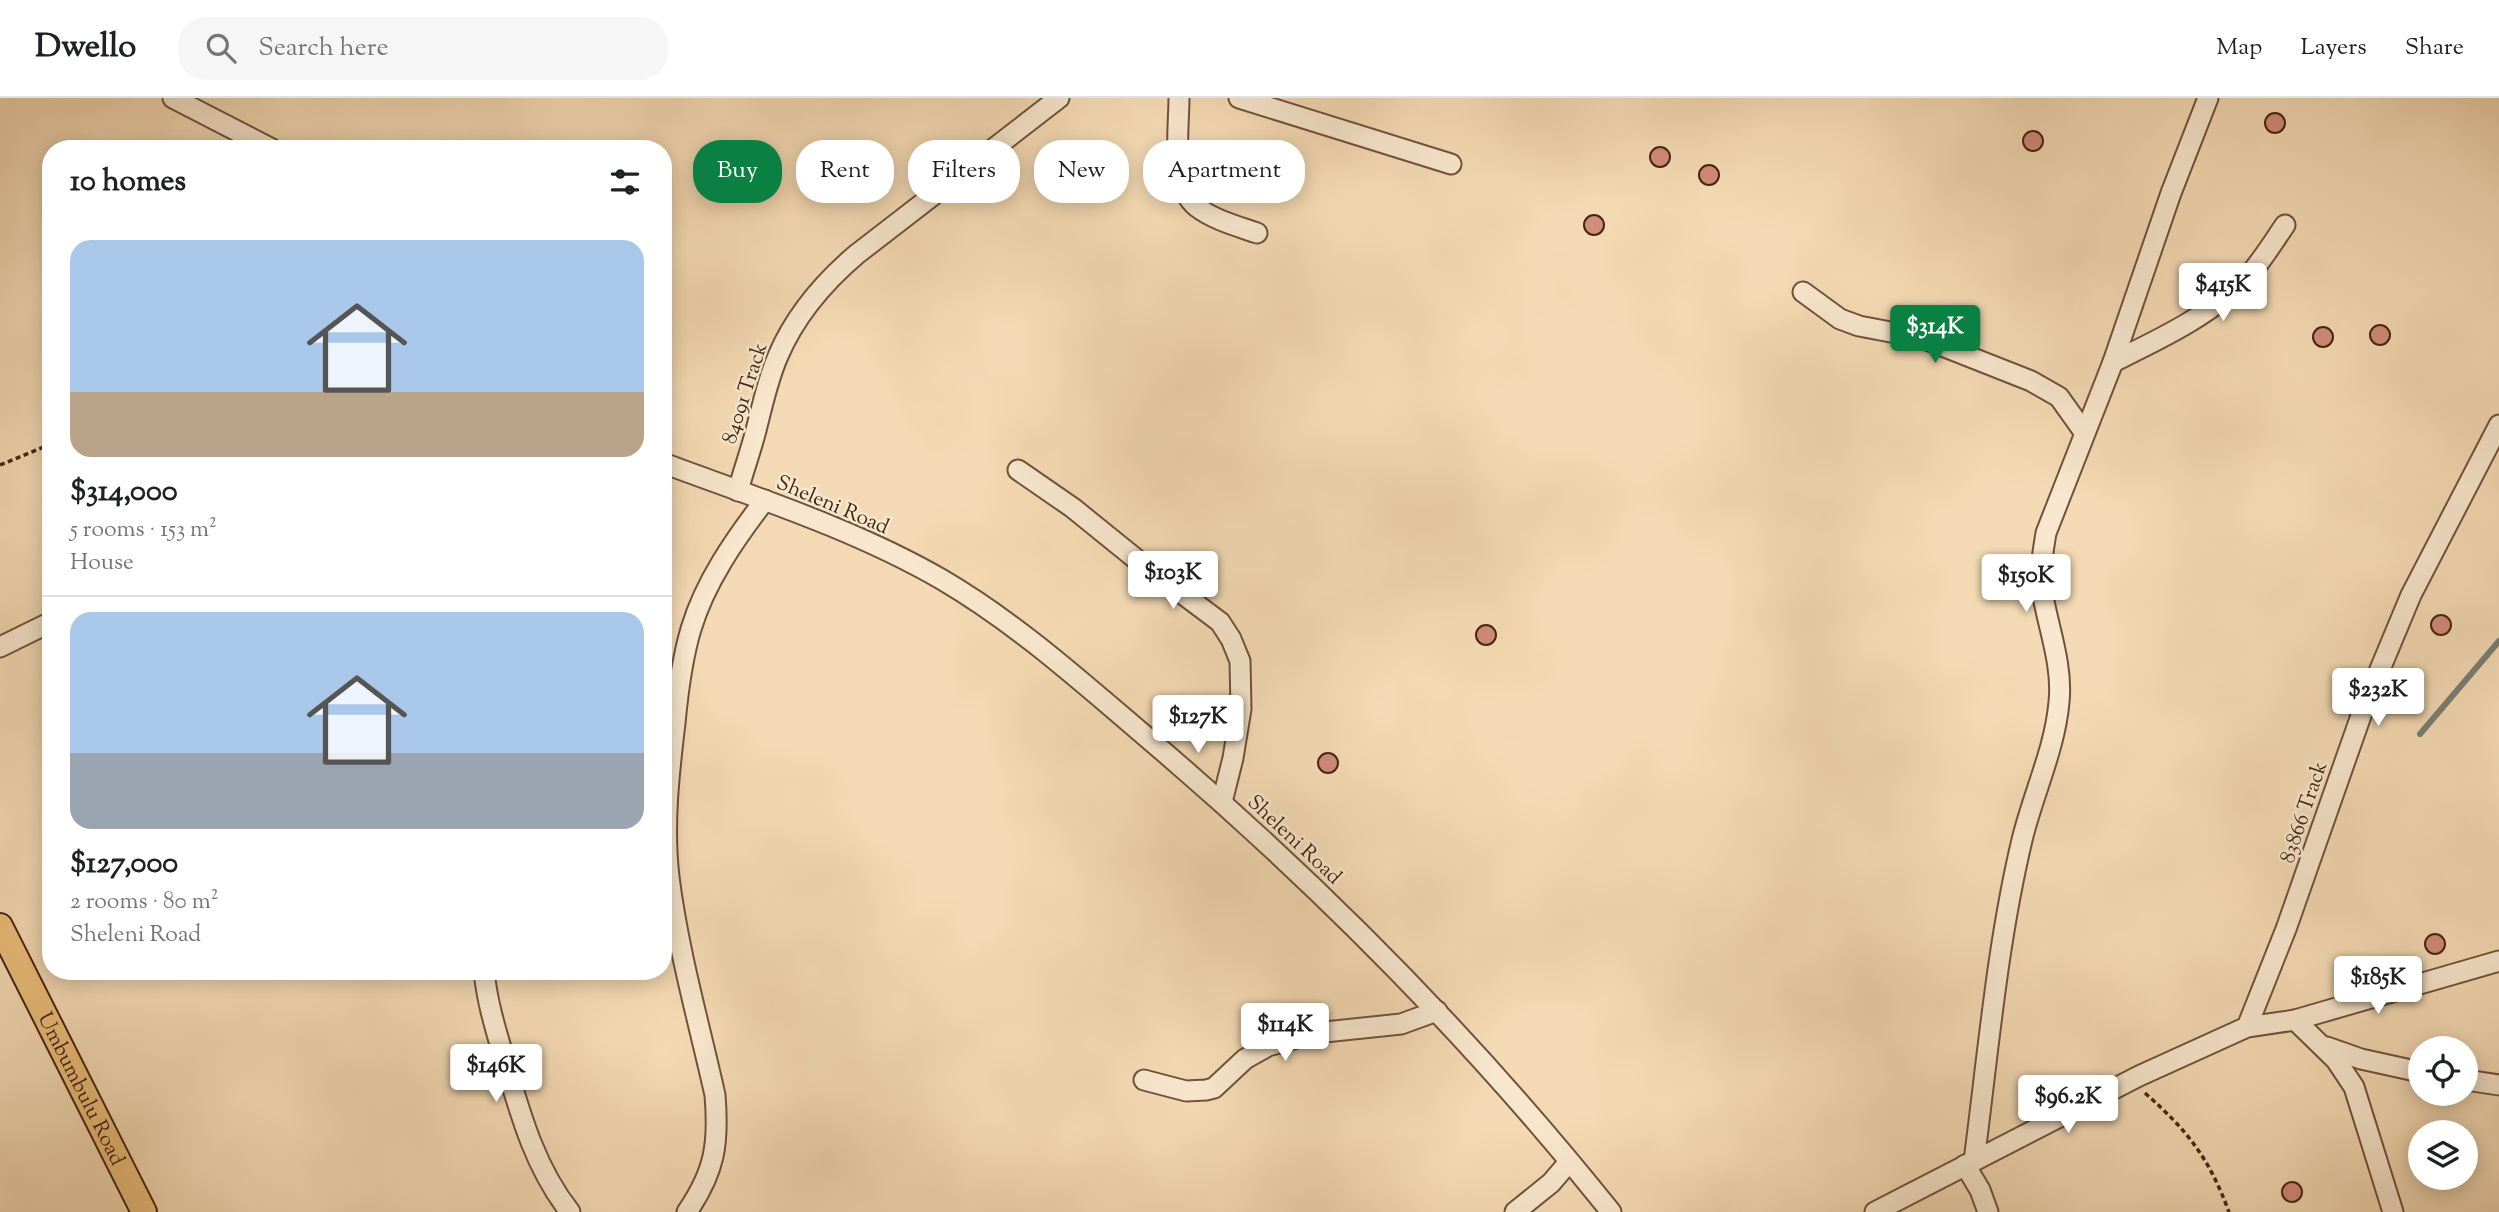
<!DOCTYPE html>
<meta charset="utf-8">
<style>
:root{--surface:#fff;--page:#f6f6f6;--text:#202124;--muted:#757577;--line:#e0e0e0;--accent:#0b8043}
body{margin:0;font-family:"Sorts Mill Goudy",serif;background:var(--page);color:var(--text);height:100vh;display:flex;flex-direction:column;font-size:26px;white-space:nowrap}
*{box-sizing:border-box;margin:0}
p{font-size:23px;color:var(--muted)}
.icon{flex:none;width:38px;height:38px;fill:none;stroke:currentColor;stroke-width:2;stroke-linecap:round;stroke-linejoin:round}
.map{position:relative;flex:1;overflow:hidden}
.sheet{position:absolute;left:42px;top:42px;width:630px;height:840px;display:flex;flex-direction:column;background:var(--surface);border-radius:28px;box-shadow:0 4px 18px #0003}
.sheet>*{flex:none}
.hud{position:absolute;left:693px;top:42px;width:665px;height:63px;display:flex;gap:14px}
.controls{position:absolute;left:2408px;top:938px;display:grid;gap:14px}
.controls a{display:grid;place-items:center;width:70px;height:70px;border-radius:50%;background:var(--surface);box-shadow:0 4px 18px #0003;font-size:35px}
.price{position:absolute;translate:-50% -60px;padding:0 16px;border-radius:7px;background:#fff;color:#222;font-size:23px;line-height:46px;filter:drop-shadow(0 2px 4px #0008)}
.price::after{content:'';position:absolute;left:50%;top:42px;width:21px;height:16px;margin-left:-10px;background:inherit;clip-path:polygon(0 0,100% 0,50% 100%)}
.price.selected{background:var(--accent);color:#fff}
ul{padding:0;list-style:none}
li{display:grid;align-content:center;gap:14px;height:371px;padding:0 28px}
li+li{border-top:2px solid var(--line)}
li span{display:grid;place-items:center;height:217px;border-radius:21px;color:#555}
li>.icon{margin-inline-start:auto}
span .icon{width:126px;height:126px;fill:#fffc;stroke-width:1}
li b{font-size:30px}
h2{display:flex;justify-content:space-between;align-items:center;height:84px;padding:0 28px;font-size:30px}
.chip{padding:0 24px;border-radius:28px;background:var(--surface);box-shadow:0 4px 18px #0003;font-size:24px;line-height:63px}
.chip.selected{background:var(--accent);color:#fff}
header{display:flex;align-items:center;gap:42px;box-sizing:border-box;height:98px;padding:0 35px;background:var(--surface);border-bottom:2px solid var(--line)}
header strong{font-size:33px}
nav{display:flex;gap:38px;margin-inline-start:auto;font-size:24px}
.search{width:490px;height:63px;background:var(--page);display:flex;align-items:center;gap:18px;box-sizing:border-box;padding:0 24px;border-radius:28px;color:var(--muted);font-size:26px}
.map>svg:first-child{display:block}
</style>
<header>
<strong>Dwello</strong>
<div class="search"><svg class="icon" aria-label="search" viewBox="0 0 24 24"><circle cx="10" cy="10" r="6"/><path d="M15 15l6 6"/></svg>Search here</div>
<nav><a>Map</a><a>Layers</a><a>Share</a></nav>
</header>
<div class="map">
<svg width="2499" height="1114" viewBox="0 0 2499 1114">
<rect width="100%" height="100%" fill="#f4dab4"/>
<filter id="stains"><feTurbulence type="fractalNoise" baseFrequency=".00286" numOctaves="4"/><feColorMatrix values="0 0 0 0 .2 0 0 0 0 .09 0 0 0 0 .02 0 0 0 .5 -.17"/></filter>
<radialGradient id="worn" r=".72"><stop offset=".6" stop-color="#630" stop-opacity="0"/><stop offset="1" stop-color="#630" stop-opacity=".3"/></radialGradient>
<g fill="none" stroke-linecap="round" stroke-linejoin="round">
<!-- stream -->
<path stroke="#7a7e75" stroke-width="6" d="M 2420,636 L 2499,543"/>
</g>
<!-- building -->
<g fill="#d28c7a" stroke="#442514" stroke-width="2">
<circle cx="2275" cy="25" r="10"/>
<circle cx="2033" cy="43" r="10"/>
<circle cx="1660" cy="59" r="10"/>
<circle cx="1709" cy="77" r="10"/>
<circle cx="1594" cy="127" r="10"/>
<circle cx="2380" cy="237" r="10"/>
<circle cx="2323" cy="239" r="10"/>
<circle cx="2441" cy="527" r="10"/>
<circle cx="1486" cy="537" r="10"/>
<circle cx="1328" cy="665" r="10"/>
<circle cx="2435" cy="846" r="10"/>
<circle cx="2292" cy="1094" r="10"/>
</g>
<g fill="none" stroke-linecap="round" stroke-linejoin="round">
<!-- minor casing -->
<g stroke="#70523c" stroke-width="23">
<g id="minor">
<path d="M 173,0 L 272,51"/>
<path d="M 1179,0 C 1179,31 1170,88 1197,109 C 1214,122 1237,128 1257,135"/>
<path d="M 1239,0 L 1451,66"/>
<path d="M 1803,194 L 1840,221 L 1859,228 L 1922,240 L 2031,283 L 2059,299 L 2084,334"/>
<path d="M 2113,264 C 2160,241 2214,216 2250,176 C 2263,161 2274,143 2285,127"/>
<path d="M 663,365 C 757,400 854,431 941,481 C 1018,526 1084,586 1151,643 C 1320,787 1472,940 1611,1114"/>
<path d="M 1018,372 L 1073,410 L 1136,461 L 1220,524 L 1231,541 L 1240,563 L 1241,611 L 1233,660 L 1222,704"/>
<path d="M 738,393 C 743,374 750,355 755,336 C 762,310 767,283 778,258 C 795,218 824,184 857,156 L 1059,0"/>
<path d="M 0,549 L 51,524"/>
<path d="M 484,873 C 487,905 497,936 506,967 C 521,1019 536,1071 570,1114"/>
<path d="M 2295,922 L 2336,962 L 2354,989 L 2393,1114"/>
<path d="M 2247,929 L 2286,831 L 2363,612 L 2411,497 L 2499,327"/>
<path d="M 2327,949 L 2361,961 L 2420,974"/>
<path d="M 1144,982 L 1186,993 L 1206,992 L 1214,990 L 1245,961 L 1268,948 L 1315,935 L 1401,926 L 1437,913"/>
<path d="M 2466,982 L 2499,987"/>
<path d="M 1974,1063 C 1988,956 1997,847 2022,742 C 2033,696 2055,651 2059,604 C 2063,567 2048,529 2042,493 C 2039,474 2043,454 2046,435 L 2113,264 L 2171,95 L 2208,0"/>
<path d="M 1965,1067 L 1980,1092 L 1988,1114"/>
<path d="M 687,1114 C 715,1073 719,1046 715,997 C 699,925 678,852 669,779 C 663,728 669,675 675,625 C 678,593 682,561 691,531 C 705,484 735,441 765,402"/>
<path d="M 1515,1114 L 1551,1085 L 1569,1064"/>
<path d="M 1875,1114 L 2139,978 L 2247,929 L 2295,922 L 2499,863"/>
</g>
</g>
<!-- major casing -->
<g stroke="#442514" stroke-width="28">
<g id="major">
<path id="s1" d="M 0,828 L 144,1114"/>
</g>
</g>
<!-- path -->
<g stroke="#442514" stroke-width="3.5" stroke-dasharray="5 3.5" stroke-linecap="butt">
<path d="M 0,367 L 51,346"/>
<path d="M 2145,995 C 2188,1033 2209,1060 2229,1114"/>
</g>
<!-- minor -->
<use href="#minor" stroke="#f8e7ce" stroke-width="19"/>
<!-- major -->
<use href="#major" stroke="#eabd7a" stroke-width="24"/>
</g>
<g text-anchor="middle" stroke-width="5" stroke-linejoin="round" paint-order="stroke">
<!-- street labels -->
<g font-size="21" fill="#442514" stroke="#f8e7ce">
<text transform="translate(744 295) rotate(-72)" y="7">84091 Track</text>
<text transform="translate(833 406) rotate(23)" y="7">Sheleni Road</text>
<text transform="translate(2303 714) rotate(-71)" y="7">83866 Track</text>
<text transform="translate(1295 741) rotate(43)" y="7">Sheleni Road</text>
<text dy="7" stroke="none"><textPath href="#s1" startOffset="182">Umbumbulu Road</textPath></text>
</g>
</g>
<rect width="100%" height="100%" filter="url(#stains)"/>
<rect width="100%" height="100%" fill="url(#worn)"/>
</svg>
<div class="controls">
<a><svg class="icon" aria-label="locate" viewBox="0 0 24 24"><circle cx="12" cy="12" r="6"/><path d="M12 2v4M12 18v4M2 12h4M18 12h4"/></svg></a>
<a><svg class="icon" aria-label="layers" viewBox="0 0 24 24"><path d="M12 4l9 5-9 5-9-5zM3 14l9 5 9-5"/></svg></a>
</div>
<b class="price" style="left:2223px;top:225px">$415K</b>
<b class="price selected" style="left:1935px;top:267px">$314K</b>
<b class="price" style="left:1173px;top:513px">$103K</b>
<b class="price" style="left:2026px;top:516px">$150K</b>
<b class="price" style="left:2378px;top:630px">$232K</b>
<b class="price" style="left:1198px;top:657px">$127K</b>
<b class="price" style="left:2378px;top:918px">$185K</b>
<b class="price" style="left:1285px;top:965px">$114K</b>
<b class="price" style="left:496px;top:1006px">$146K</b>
<b class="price" style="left:2068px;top:1037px">$96.2K</b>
<div class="hud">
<a class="chip selected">Buy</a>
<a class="chip">Rent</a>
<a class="chip">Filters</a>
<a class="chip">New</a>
<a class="chip">Apartment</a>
</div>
<section class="sheet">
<h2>10 homes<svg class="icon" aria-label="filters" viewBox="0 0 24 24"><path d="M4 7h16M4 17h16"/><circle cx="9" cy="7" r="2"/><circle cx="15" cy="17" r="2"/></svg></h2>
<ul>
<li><span style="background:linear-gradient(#a9c7e8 70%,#b9a48a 0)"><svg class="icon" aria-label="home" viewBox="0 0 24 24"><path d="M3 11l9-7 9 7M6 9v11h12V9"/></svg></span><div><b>$314,000</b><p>5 rooms · 153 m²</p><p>House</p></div></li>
<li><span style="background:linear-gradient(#a9c7e8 65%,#9aa5b1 0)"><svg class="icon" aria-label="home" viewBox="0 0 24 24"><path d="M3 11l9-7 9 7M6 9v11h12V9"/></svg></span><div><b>$127,000</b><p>2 rooms · 80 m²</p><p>Sheleni Road</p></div></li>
</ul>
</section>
</div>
